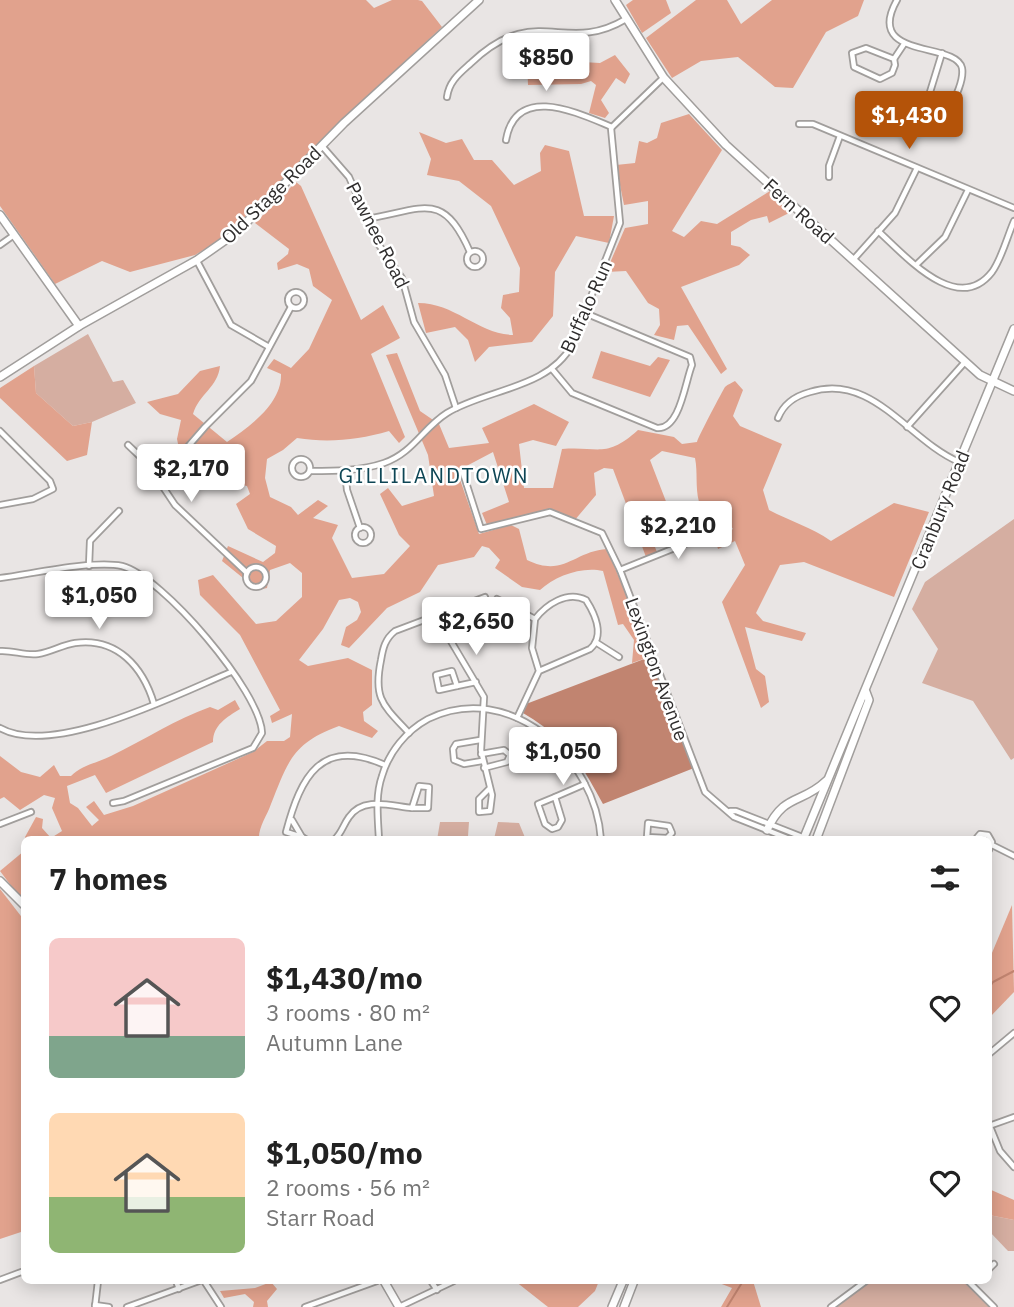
<!DOCTYPE html>
<meta charset="utf-8">
<style>
:root{--surface:#fff;--page:#f6f6f6;--text:#222;--muted:#767676;--accent:#b45309}
body{margin:0;font-family:"IBM Plex Sans",sans-serif;background:var(--page);color:var(--text);height:100vh;display:flex;flex-direction:column;font-size:26px;white-space:nowrap}
*{box-sizing:border-box;margin:0}
p{font-size:23px;color:var(--muted)}
.icon{flex:none;width:38px;height:38px;fill:none;stroke:currentColor;stroke-width:2;stroke-linecap:round;stroke-linejoin:round}
.map{position:relative;flex:1;overflow:hidden}
.side{position:absolute;left:21px;top:836px;width:971px;height:448px;display:flex;flex-direction:column;background:var(--surface);border-radius:10px;box-shadow:0 4px 18px #0003}
.side>*{flex:none}
.price{position:absolute;translate:-50% -60px;padding:0 16px;border-radius:7px;background:#fff;color:#222;font-size:23px;line-height:46px;filter:drop-shadow(0 2px 4px #0008)}
.price::after{content:'';position:absolute;left:50%;top:42px;width:21px;height:16px;margin-left:-10px;background:inherit;clip-path:polygon(0 0,100% 0,50% 100%)}
.price.selected{background:var(--accent);color:#fff}
ul{padding:0;list-style:none}
li{display:flex;align-items:center;gap:21px;height:175px;padding:0 28px}
li span{display:grid;place-items:center;flex:none;width:196px;height:140px;border-radius:10px;color:#555}
li>.icon{margin-inline-start:auto}
span .icon{width:84px;height:84px;fill:#fffc;stroke-width:1}
li b{font-size:30px}
h2{display:flex;justify-content:space-between;align-items:center;height:84px;padding:0 28px;font-size:30px}
.map>svg:first-child{display:block}
</style>
<div class="map">
<svg width="1014" height="1307" viewBox="0 0 1014 1307">
<rect width="100%" height="100%" fill="#e9e5e4"/>
<!-- green -->
<g fill="#d5aea1">
<path d="M 88,334 L 113,382 L 123,380 L 136,403 L 92,422 L 73,426 L 36,393 L 34,366 Z"/>
<path d="M 1014,519 L 1014,758 L 1011,760 L 973,701 L 922,683 L 938,649 L 912,609 L 925,582 Z"/>
<path d="M 440,822 L 469,822 L 468,836 L 494,839 L 498,822 L 519,823 L 526,840 L 437,840 Z"/>
<path d="M 989,1215 L 1014,1220 L 1014,1251 L 1008,1251 L 989,1231 Z"/>
<path d="M 866,1281 L 968,1281 L 994,1307 L 831,1307 Z"/>
</g>
<!-- forest -->
<g fill="#e1a28d">
<path d="M 0,0 L 366,0 L 374,8 L 392,0 L 418,0 L 422,1 L 442,27 L 341,121 L 224,238 L 195,255 L 130,272 L 102,261 L 55,284 L 0,206 Z"/>
<path d="M 633,0 L 666,0 L 671,13 L 642,33 L 626,5 Z"/>
<path d="M 696,0 L 727,0 L 741,24 L 772,0 L 864,0 L 858,16 L 826,32 L 793,88 L 775,87 L 738,57 L 701,61 L 672,78 L 646,38 Z"/>
<path d="M 615,55 L 630,74 L 625,84 L 616,78 L 601,100 L 609,113 L 605,118 L 589,113 L 596,85 L 591,81 L 581,84 L 528,85 L 527,59 L 600,63 Z"/>
<path d="M 689,114 L 722,150 L 672,231 L 684,237 L 701,221 L 717,224 L 770,191 L 789,213 L 769,223 L 767,216 L 751,220 L 731,232 L 731,245 L 740,247 L 750,255 L 739,265 L 681,287 L 727,369 L 721,374 L 688,325 L 677,326 L 674,340 L 654,335 L 660,325 L 659,309 L 648,303 L 626,271 L 606,272 L 625,228 L 648,224 L 648,201 L 624,205 L 616,165 L 635,163 L 639,141 L 647,143 L 657,138 L 661,123 Z"/>
<path d="M 419,132 L 446,143 L 462,139 L 474,160 L 492,160 L 514,185 L 541,171 L 540,153 L 545,145 L 569,151 L 584,216 L 614,216 L 609,243 L 576,236 L 555,272 L 553,316 L 532,342 L 489,347 L 475,362 L 468,340 L 455,327 L 426,333 L 418,303 C 455,303 478,334 513,335 L 510,318 L 501,308 L 503,295 L 519,292 L 520,268 L 491,206 L 459,181 L 427,175 L 431,159 Z"/>
<path d="M 296,182 L 301,186 L 361,320 L 383,305 L 400,338 L 371,354 L 405,437 L 399,443 L 389,431 C 358,440 328,443 297,438 L 283,450 L 267,459 L 265,478 L 270,497 L 291,507 L 298,515 L 318,500 L 328,506 L 313,518 L 338,525 L 332,538 L 352,578 L 384,574 L 410,546 L 399,535 L 380,494 L 388,488 L 402,506 L 434,496 L 428,455 L 386,355 L 397,353 L 420,411 L 439,424 L 449,448 L 489,443 L 482,428 L 534,404 L 569,422 L 556,446 L 533,440 L 519,444 L 524,488 L 553,488 L 562,449 C 599,446 606,459 638,430 L 674,437 L 682,444 L 697,442 C 698,437 723,390 725,387 C 728,384 732,383 735,381 L 743,390 L 733,416 L 740,426 L 782,444 L 763,490 L 769,510 C 790,521 811,527 831,541 L 894,503 L 929,512 L 894,597 L 804,562 L 780,565 L 756,613 L 763,621 L 806,633 L 802,641 L 745,627 L 756,669 L 765,676 L 769,702 L 761,708 L 722,602 L 745,565 L 735,541 L 718,549 L 715,539 L 733,529 C 728,520 709,506 699,502 C 695,486 698,473 695,458 L 662,451 L 650,460 L 667,504 L 644,520 L 657,552 L 646,557 L 613,469 L 604,468 L 594,473 L 596,495 L 574,521 L 552,510 L 487,525 L 482,513 L 509,502 L 493,452 L 457,471 L 479,534 L 511,525 L 519,529 L 527,560 C 564,578 574,551 607,549 L 652,656 L 632,663 L 634,640 L 623,624 L 618,625 L 603,571 C 582,566 555,576 540,590 L 522,587 L 495,568 L 500,560 L 489,548 L 482,546 L 474,557 L 438,565 L 420,592 L 387,608 L 349,648 L 341,645 L 346,627 L 357,620 L 361,612 L 358,602 L 350,598 L 339,600 L 323,629 L 299,660 L 308,666 L 348,658 L 372,670 L 372,705 L 363,712 L 364,721 L 378,731 L 372,738 L 339,726 C 292,743 288,762 271,804 C 267,816 258,827 259,840 L 27,840 L 25,837 L 36,817 L 43,819 L 42,828 L 51,838 L 62,831 L 52,808 L 55,798 L 44,795 L 20,810 L 4,797 L 0,799 L 0,756 L 21,772 L 40,777 L 54,765 L 60,776 L 71,776 C 82,765 97,763 111,756 C 144,740 176,719 210,707 L 218,710 L 235,700 L 240,709 C 227,717 213,725 213,742 L 106,793 L 95,775 L 67,786 L 70,803 L 78,808 L 92,826 L 99,820 L 86,807 L 94,801 L 104,815 L 133,806 L 253,752 L 267,741 L 284,741 L 290,737 L 292,714 L 272,723 L 270,716 L 280,710 L 240,635 L 200,595 L 198,580 L 213,575 L 256,624 L 276,621 L 302,597 L 302,573 L 290,563 L 270,570 L 267,588 L 258,590 L 222,561 L 228,546 L 263,562 L 275,553 L 276,546 L 248,529 L 236,504 L 250,494 L 247,486 L 226,482 L 223,467 L 200,452 L 183,468 L 177,439 L 181,420 L 160,414 L 147,402 L 178,394 L 200,371 L 220,366 C 218,387 199,394 193,414 L 227,442 C 249,427 282,404 281,374 L 267,368 L 274,359 L 291,368 L 309,349 L 332,300 L 313,286 L 309,269 L 297,264 L 278,270 L 277,263 L 288,254 L 289,249 L 255,223 Z"/>
<path d="M 601,351 L 650,366 L 658,357 L 670,360 L 650,397 L 592,378 Z"/>
<path d="M 34,366 L 36,393 L 73,426 L 92,422 L 87,455 L 67,461 L 0,398 L 0,388 Z"/>
<path d="M 24,851 L 24,903 L 0,871 Z"/>
<path d="M 0,889 L 24,920 L 24,1231 L 0,1239 Z"/>
<path d="M 1012,905 L 1014,992 L 989,1018 L 989,960 Z"/>
<path d="M 989,1189 L 1014,1200 L 1014,1220 L 989,1215 Z"/>
<path d="M 515,1281 L 599,1281 L 595,1291 L 578,1307 L 548,1307 Z"/>
<path d="M 714,1281 L 753,1281 L 761,1307 L 721,1307 L 732,1288 Z"/>
<path d="M 271,1282 L 277,1289 L 267,1301 L 268,1307 L 253,1307 L 254,1302 L 245,1294 L 224,1298 L 220,1291 L 255,1288 Z"/>
</g>
<!-- water -->
<path fill="#c18470" d="M 652,656 L 694,768 L 603,804 C 578,759 568,740 523,713 L 526,704 Z"/>
<g fill="none" stroke-linecap="round" stroke-linejoin="round">
<!-- stream -->
<g stroke="#c18470" stroke-width="2">
<path d="M 989,988 L 993,982 L 1014,971"/>
<path d="M 727,1307 L 743,1281"/>
</g>
<!-- street casing -->
<g stroke="#a19e9c" stroke-width="8">
<g id="street">
<path d="M 897,0 C 863,60 956,41 962,68 C 965,84 948,110 942,125"/>
<path d="M 866,48 L 894,59 L 895,65 L 892,73 L 880,79 L 854,67 L 852,53 Z"/>
<path d="M 942,53 L 930,92 L 935,101 L 949,109"/>
<path d="M 894,59 L 904,44"/>
<path d="M 447,97 C 449,81 460,73 471,63 C 536,1 564,56 626,19"/>
<path d="M 799,124 L 813,124 L 1014,208"/>
<path d="M 506,140 C 516,82 580,114 612,127"/>
<path d="M 322,146 L 349,177 L 379,245 L 402,278 L 414,322 L 445,375 L 456,408"/>
<path d="M 829,177 L 829,166 L 840,136"/>
<path d="M 367,219 C 424,209 443,190 470,252"/>
<path d="M 878,231 C 904,254 957,317 992,272 C 1002,258 1007,237 1014,221"/>
<path d="M 0,245 L 14,235"/>
<circle cx="475" cy="259" r="8"/>
<path d="M 853,260 L 895,213 L 917,168"/>
<path d="M 197,261 L 231,325 L 269,347"/>
<path d="M 916,265 L 945,237 L 968,190"/>
<circle cx="296" cy="300" r="8"/>
<path d="M 552,369 L 572,393 L 657,428 C 680,430 685,382 692,365 L 690,357 L 585,313"/>
<path d="M 778,418 C 784,403 795,396 810,392 C 872,372 908,440 959,462"/>
<path d="M 907,427 L 965,362"/>
<path d="M 0,431 L 50,481 L 53,489 L 33,499 L 0,505"/>
<path d="M 128,445 L 147,463 L 175,505 L 247,573"/>
<circle cx="301" cy="468" r="9"/>
<path d="M 345,470 L 347,490 L 360,528"/>
<path d="M 310,471 C 334,471 361,471 384,463 C 413,453 423,428 447,413 C 486,389 548,389 572,345 L 620,223 L 611,128 L 663,78"/>
<path d="M 463,473 L 481,529 L 550,512 L 602,533 L 620,570 L 705,792 L 734,817 L 792,840"/>
<path d="M 158,481 L 205,427 L 251,381 L 291,307"/>
<circle cx="363" cy="535" r="8"/>
<path d="M 89,566 L 90,541 L 119,511"/>
<circle cx="256" cy="577" r="10"/>
<path d="M 620,570 L 727,527"/>
<path d="M 0,578 C 32,574 92,560 122,566 C 162,576 261,692 262,733 L 253,748 L 124,801 L 113,803"/>
<path d="M 497,599 L 535,619"/>
<path d="M 436,616 L 484,697 L 481,750 L 492,795 L 490,811 L 479,812 L 479,799 L 489,789"/>
<path d="M 597,643 L 619,657"/>
<path d="M 0,651 C 13,650 25,656 38,654 C 51,652 62,645 75,643 C 117,637 143,667 154,704"/>
<path d="M 452,671 L 457,686 L 439,690 L 436,675 Z"/>
<path d="M 457,686 L 476,682"/>
<path d="M 517,718 L 539,671 L 590,649 C 605,636 595,614 586,600 C 567,590 546,605 535,619 L 532,648 L 539,671"/>
<path d="M 0,728 C 53,758 178,694 231,672"/>
<path d="M 409,733 C 383,705 373,699 381,660 C 383,648 385,639 395,631 L 485,597"/>
<path d="M 480,740 L 456,744 L 453,749 L 454,760 L 464,764 L 482,761"/>
<path d="M 481,754 L 504,750 L 510,755 L 507,762 L 484,768"/>
<path d="M 419,786 L 429,787 L 428,808 L 412,808 Z"/>
<path d="M 555,797 L 562,820 L 558,827 L 552,829 L 545,824 L 538,804 Z"/>
<path d="M 555,797 L 585,784"/>
<path d="M 730,811 L 736,811 L 810,840"/>
<path d="M 292,820 L 302,837 L 307,840"/>
<path d="M 648,823 L 669,826 L 672,833 L 667,838 L 647,837 Z"/>
<path d="M 0,824 L 31,812"/>
<path d="M 302,837 L 286,832 C 301,776 321,737 385,765"/>
<path d="M 334,840 C 342,833 343,825 349,817 C 363,796 391,806 412,808"/>
<path d="M 379,840 C 378,819 375,796 382,776 C 389,752 406,731 428,719 C 510,679 596,758 601,840"/>
<path d="M 975,840 L 980,834 L 988,835 L 992,842 L 989,850"/>
<path d="M 992,845 L 1014,856"/>
<path d="M 989,1054 L 1014,1033"/>
<path d="M 989,1124 L 1000,1151 L 1014,1167"/>
<path d="M 989,1126 L 1014,1117"/>
<path d="M 989,1269 L 994,1264"/>
<path d="M 0,1280 L 24,1271"/>
<path d="M 176,1281 L 179,1289"/>
<path d="M 204,1281 L 221,1307"/>
<path d="M 431,1281 L 437,1290"/>
<path d="M 968,1281 L 994,1307"/>
<path d="M 95,1305 L 109,1307"/>
<path d="M 95,1307 L 98,1281"/>
<path d="M 127,1307 L 199,1281"/>
<path d="M 305,1307 L 377,1281"/>
<path d="M 399,1307 L 454,1281"/>
<path d="M 831,1307 L 866,1281"/>
</g>
</g>
<!-- secondary casing -->
<g stroke="#a19e9c" stroke-width="10">
<g id="secondary">
<path d="M 615,0 L 664,78 L 726,145 L 980,375 L 1014,391"/>
<path d="M 0,215 L 79,326"/>
<path d="M 0,377 L 79,326 L 197,260 L 237,232 L 344,123 L 479,0"/>
<path d="M 767,830 C 784,793 802,804 826,781"/>
<path d="M 803,840 L 1014,329"/>
<path d="M 816,840 L 869,700 L 866,692"/>
<path d="M 0,881 L 24,905"/>
<path d="M 384,1281 L 399,1307"/>
<path d="M 612,1307 L 623,1281"/>
<path d="M 624,1307 L 634,1281"/>
</g>
</g>
<!-- street -->
<use href="#street" stroke="#fff" stroke-width="4.5"/>
<!-- secondary -->
<use href="#secondary" stroke="#fff" stroke-width="7"/>
</g>
<g text-anchor="middle" stroke-width="5" stroke-linejoin="round" paint-order="stroke">
<!-- street labels -->
<g font-size="19" fill="#2f2d2d" stroke="#fff">
<text transform="translate(271 195) rotate(-44)" y="7">Old Stage Road</text>
<text transform="translate(799 211) rotate(42)" y="7">Fern Road</text>
<text transform="translate(378 235) rotate(63)" y="7">Pawnee Road</text>
<text transform="translate(586 306) rotate(-66)" y="7">Buffalo Run</text>
<text transform="translate(940 510) rotate(-68)" y="7">Cranbury Road</text>
<text transform="translate(657 669) rotate(70)" y="7">Lexington Avenue</text>
</g>
<!-- neighbourhood labels -->
<g font-size="21" letter-spacing="2" fill="#0e4655" stroke="#fff">
<text x="434" y="483">GILLILANDTOWN</text>
</g>
</g>
</svg>
<b class="price" style="left:546px;top:93px">$850</b>
<b class="price selected" style="left:909px;top:151px">$1,430</b>
<b class="price" style="left:191px;top:504px">$2,170</b>
<b class="price" style="left:678px;top:561px">$2,210</b>
<b class="price" style="left:99px;top:631px">$1,050</b>
<b class="price" style="left:476px;top:657px">$2,650</b>
<b class="price" style="left:563px;top:787px">$1,050</b>
<section class="side">
<h2>7 homes<svg class="icon" aria-label="filters" viewBox="0 0 24 24"><path d="M4 7h16M4 17h16"/><circle cx="9" cy="7" r="2"/><circle cx="15" cy="17" r="2"/></svg></h2>
<ul>
<li><span style="background:linear-gradient(#f6c9c9 70%,#7fa58c 0)"><svg class="icon" aria-label="home" viewBox="0 0 24 24"><path d="M3 11l9-7 9 7M6 9v11h12V9"/></svg></span><div><b>$1,430/mo</b><p>3 rooms · 80 m²</p><p>Autumn Lane</p></div><svg class="icon" aria-label="heart" viewBox="0 0 24 24"><path d="M12 20l-8-8c-3-5 5-10 8-4 3-6 11-1 8 4z"/></svg></li>
<li><span style="background:linear-gradient(#ffd9b3 60%,#8fb573 0)"><svg class="icon" aria-label="home" viewBox="0 0 24 24"><path d="M3 11l9-7 9 7M6 9v11h12V9"/></svg></span><div><b>$1,050/mo</b><p>2 rooms · 56 m²</p><p>Starr Road</p></div><svg class="icon" aria-label="heart" viewBox="0 0 24 24"><path d="M12 20l-8-8c-3-5 5-10 8-4 3-6 11-1 8 4z"/></svg></li>
</ul>
</section>
</div>
